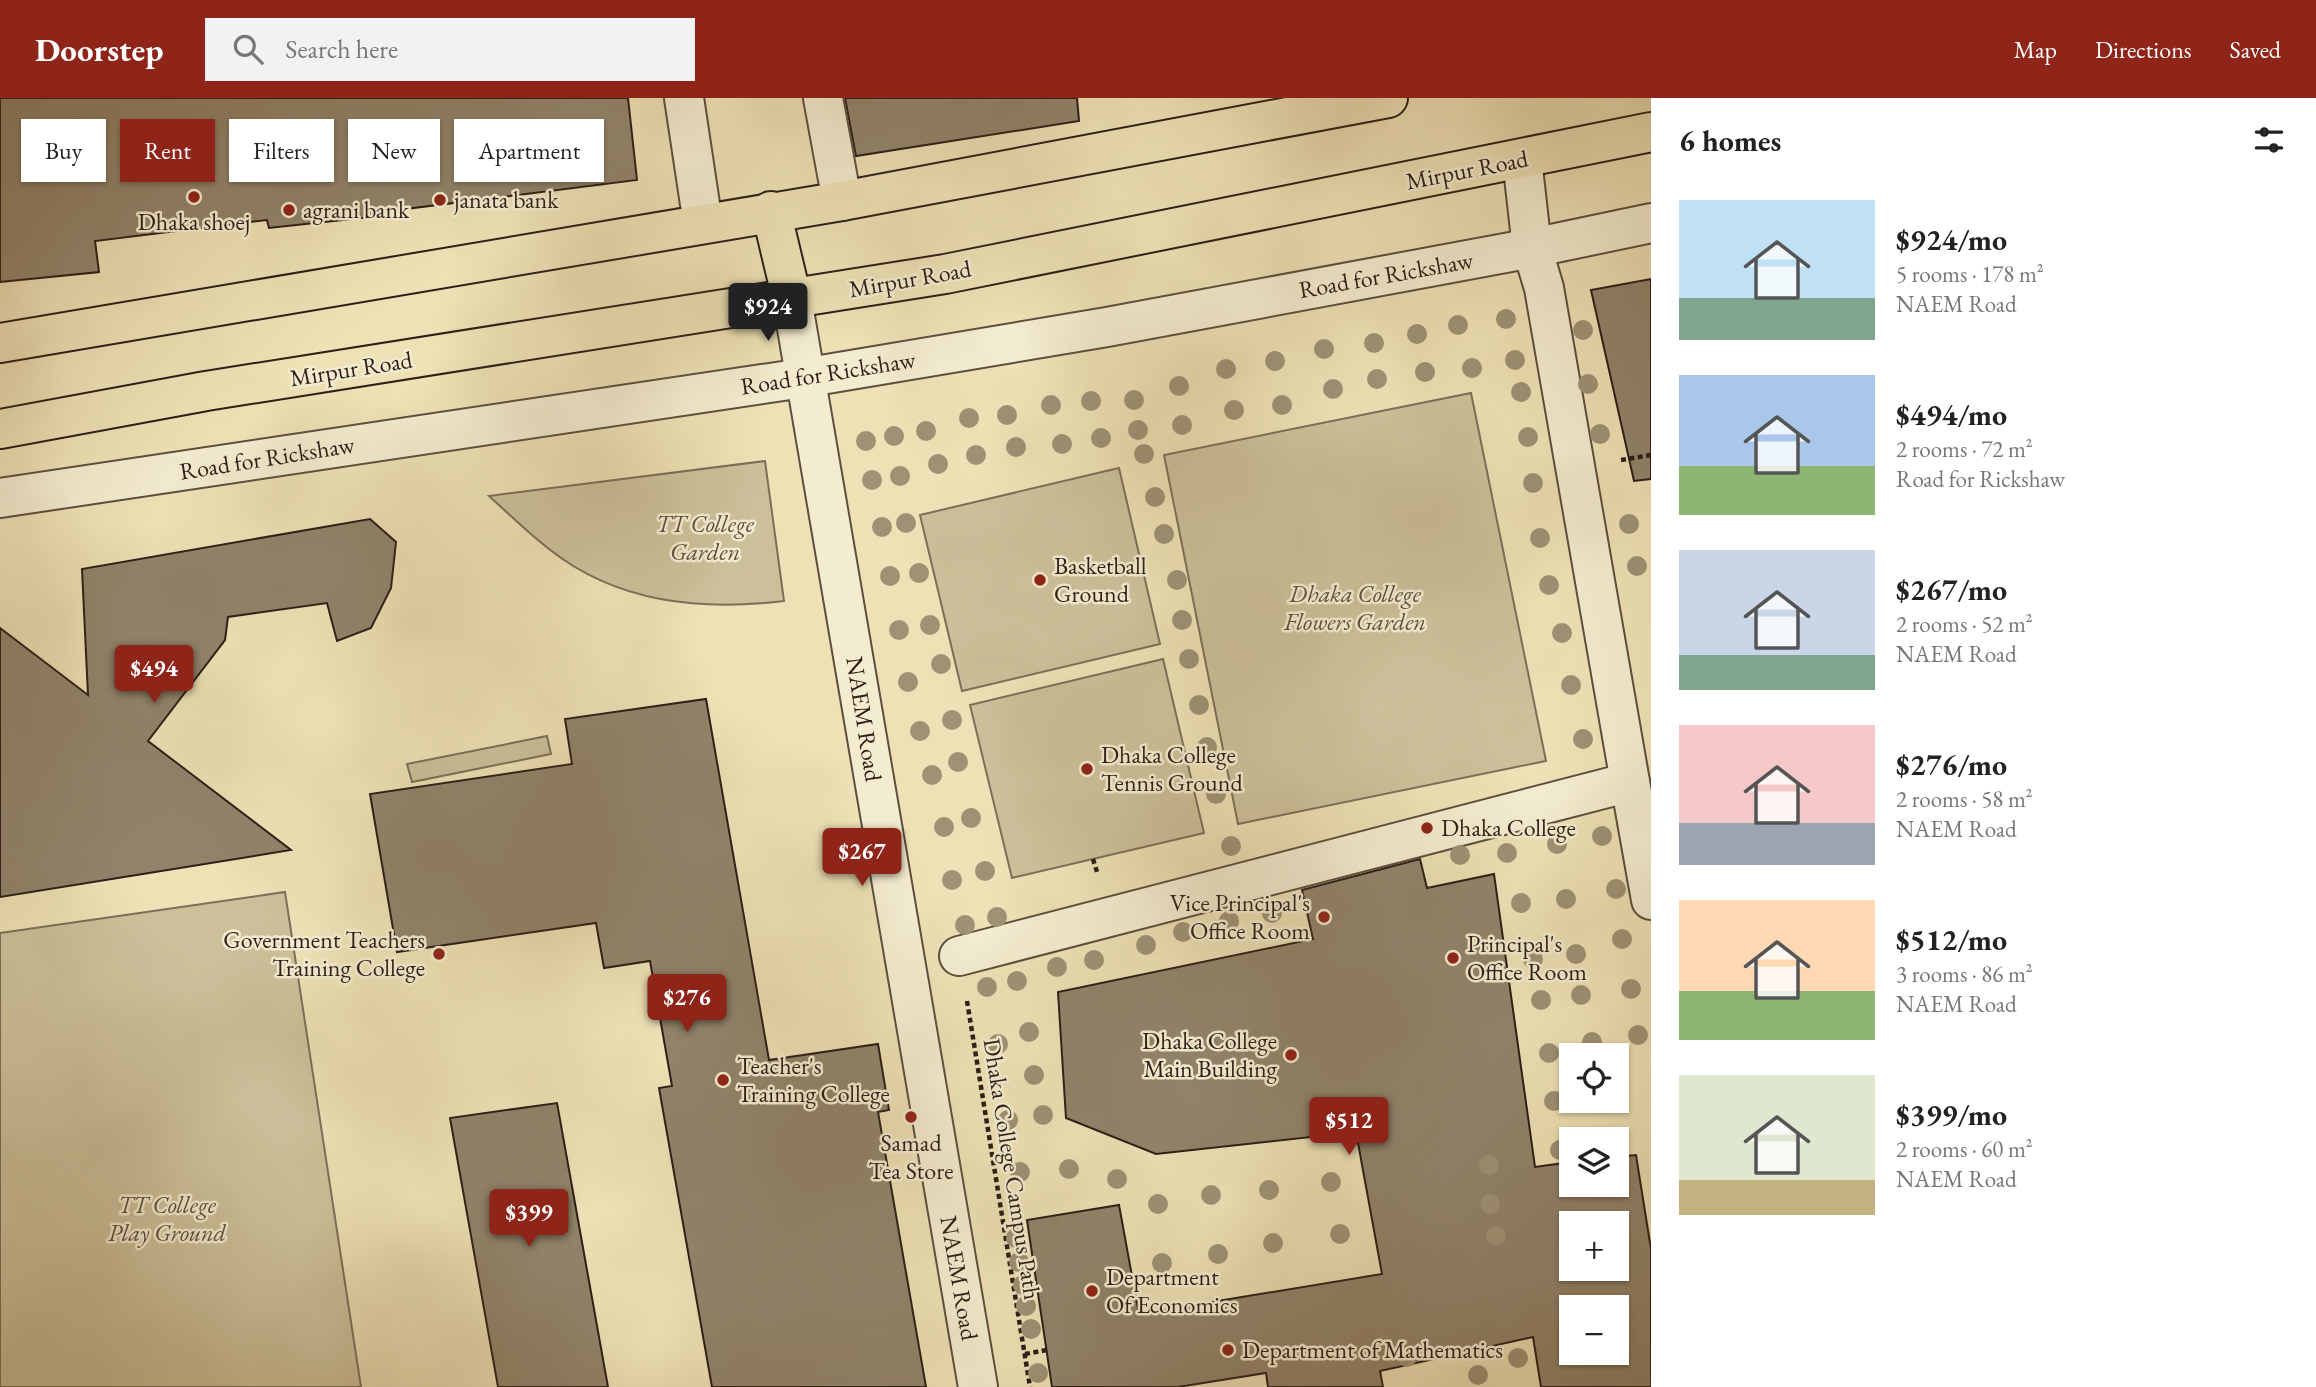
<!DOCTYPE html>
<meta charset="utf-8">
<style>
:root{--surface:#fff;--page:#f2f2f2;--text:#222;--muted:#767676;--accent:#8f2418}
body{margin:0;font-family:"EB Garamond",serif;background:var(--page);color:var(--text);height:100vh;display:flex;flex-direction:column;font-size:26px;white-space:nowrap}
*{box-sizing:border-box;margin:0}
p{font-size:23px;color:var(--muted)}
.icon{flex:none;width:38px;height:38px;fill:none;stroke:currentColor;stroke-width:2;stroke-linecap:round;stroke-linejoin:round}
.map{position:relative;flex:1;overflow:hidden}
.drawer{display:flex;flex-direction:column;background:var(--surface);width:665px}
.drawer>*{flex:none}
.guide{position:absolute;left:21px;top:21px;width:665px;height:63px;display:flex;gap:14px}
.fabs{position:absolute;left:1559px;top:945px;display:grid;gap:14px}
.fabs a{display:grid;place-items:center;width:70px;height:70px;border-radius:0px;background:var(--surface);box-shadow:0 2px 5px #0004;font-size:35px}
.price{position:absolute;translate:-50% -60px;padding:0 16px;border-radius:7px;background:var(--accent);color:#fff;font-size:23px;line-height:46px;filter:drop-shadow(0 2px 4px #0008)}
.price::after{content:'';position:absolute;left:50%;top:42px;width:21px;height:16px;margin-left:-10px;background:inherit;clip-path:polygon(0 0,100% 0,50% 100%)}
.price.selected{background:#222;color:#fff}
ul{padding:0;list-style:none}
li{display:flex;align-items:center;gap:21px;height:175px;padding:0 28px}
li span{display:grid;place-items:center;flex:none;width:196px;height:140px;border-radius:0px;color:#555}
li>.icon{margin-inline-start:auto}
span .icon{width:84px;height:84px;fill:#fffc;stroke-width:1}
li b{font-size:30px}
h2{display:flex;justify-content:space-between;align-items:center;height:84px;padding:0 28px;font-size:30px}
.chip{padding:0 24px;border-radius:0px;background:var(--surface);box-shadow:0 2px 5px #0004;font-size:24px;line-height:63px}
.chip.selected{background:var(--accent);color:#fff}
header{display:flex;align-items:center;gap:42px;box-sizing:border-box;height:98px;padding:0 35px;background:var(--accent);color:#fff}
header strong{font-size:33px}
nav{display:flex;gap:38px;margin-inline-start:auto;font-size:24px}
.search{width:490px;height:63px;background:var(--page);display:flex;align-items:center;gap:18px;box-sizing:border-box;padding:0 24px;border-radius:0px;color:var(--muted);font-size:26px}
main{display:flex;flex:1;min-height:0}
.map>svg:first-child{display:block}
</style>
<header>
<strong>Doorstep</strong>
<div class="search"><svg class="icon" aria-label="search" viewBox="0 0 24 24"><circle cx="10" cy="10" r="6"/><path d="M15 15l6 6"/></svg>Search here</div>
<nav><a>Map</a><a>Directions</a><a>Saved</a></nav>
</header>
<main>
<div class="map">
<svg width="1651" height="1289" viewBox="0 0 1651 1289">
<rect width="100%" height="100%" fill="#ede1b5"/>
<filter id="stains"><feTurbulence type="fractalNoise" baseFrequency=".00286" numOctaves="4"/><feColorMatrix values="0 0 0 0 .2 0 0 0 0 .09 0 0 0 0 .02 0 0 0 .5 -.17"/></filter>
<radialGradient id="worn" r=".72"><stop offset=".6" stop-color="#630" stop-opacity="0"/><stop offset="1" stop-color="#630" stop-opacity=".3"/></radialGradient>
<!-- green -->
<g fill="#ccc09a" stroke="#7c6f59" stroke-width="2">
<path d="M 1471,295 L 1546,663 L 1238,726 L 1164,357 Z"/>
<path d="M 765,363 L 784,503 C 700,513 617,505 549,451 C 528,435 509,416 489,398 Z"/>
<path d="M 1119,370 L 1160,546 L 962,593 L 920,417 Z"/>
<path d="M 1163,561 L 1204,735 L 1012,780 L 970,607 Z"/>
<path d="M 547,638 L 551,656 L 412,684 L 407,666 Z"/>
<path d="M 285,794 L 361,1289 L 0,1289 L 0,835 Z"/>
</g>
<!-- building -->
<g fill="#91836a" stroke="#2d1e18" stroke-width="2" fill-rule="evenodd">
<path d="M 0,0 L 628,0 L 637,82 L 398,112 L 398,116 L 269,130 L 267,122 L 95,143 L 99,174 L 0,184 Z"/>
<path d="M 845,0 L 1077,0 L 1079,23 L 856,58 Z"/>
<path d="M 1651,181 L 1651,381 L 1634,383 L 1591,192 Z"/>
<path d="M 370,421 L 396,444 L 391,490 L 371,530 L 337,543 L 327,505 L 228,519 L 225,542 L 148,643 L 291,752 L 0,799 L 0,530 L 88,597 L 82,471 Z"/>
<path d="M 706,601 L 769,962 L 878,946 L 889,1012 L 878,1014 L 926,1289 L 712,1289 L 659,990 L 672,988 L 650,863 L 604,870 L 596,825 L 397,854 L 370,696 L 572,666 L 565,621 Z"/>
<path d="M 1420,761 L 1427,790 L 1494,776 L 1535,1069 L 1572,1064 L 1572,1087 L 1617,1087 L 1617,1059 L 1636,1057 L 1651,1151 L 1651,1289 L 1541,1289 L 1533,1239 L 1380,1273 L 1383,1289 L 1268,1289 L 1266,1275 L 1178,1289 L 1052,1289 L 1027,1122 L 1119,1107 L 1139,1216 L 1382,1176 L 1356,1034 L 1156,1056 L 1066,1020 L 1058,894 L 1313,841 L 1302,792 ZM 1572,1125 L 1617,1125 L 1617,1171 L 1572,1171 ZM 1572,1209 L 1617,1209 L 1617,1255 L 1572,1255 Z"/>
<path d="M 557,1005 L 608,1289 L 498,1289 L 450,1020 Z"/>
</g>
<g fill="none" stroke-linecap="round" stroke-linejoin="round">
<!-- minor casing -->
<g stroke="#5d4f3f" stroke-width="42">
<g id="minor">
<path d="M 684,0 L 703,126"/>
<path d="M 823,0 L 842,103"/>
<path d="M 792,201 L 978,1289"/>
<path d="M 0,400 L 803,280 L 1107,229 L 1532,150 L 1651,125"/>
<path d="M 1630,684 L 1651,802"/>
<path d="M 959,858 L 1630,684 L 1544,190 L 1532,150 L 1522,61"/>
</g>
</g>
<!-- highway casing -->
<g stroke="#2d1e18" stroke-width="42">
<g id="highway">
<path d="M 771,113 L 792,201"/>
<path d="M 0,245 L 842,103 L 1388,0"/>
<path d="M 0,331 L 206,293 L 945,176 L 1651,34"/>
</g>
</g>
<!-- path -->
<g stroke="#2d1e18" stroke-width="4.5" stroke-dasharray="5 3.5" stroke-linecap="butt">
<path d="M 1621,362 L 1651,357"/>
<path d="M 1093,761 L 1097,774"/>
<path d="M 967,903 L 1030,1289"/>
<path d="M 1025,1256 L 1047,1252"/>
</g>
<!-- minor -->
<use href="#minor" stroke="#f3eccf" stroke-width="38"/>
<!-- highway -->
<use href="#highway" stroke="#ede1b5" stroke-width="38"/>
</g>
<!-- trees -->
<g fill="#9e9174">
<circle cx="1506" cy="221" r="10"/>
<circle cx="1458" cy="227" r="10"/>
<circle cx="1583" cy="232" r="10"/>
<circle cx="1417" cy="236" r="10"/>
<circle cx="1374" cy="245" r="10"/>
<circle cx="1324" cy="251" r="10"/>
<circle cx="1515" cy="262" r="10"/>
<circle cx="1275" cy="263" r="10"/>
<circle cx="1472" cy="270" r="10"/>
<circle cx="1226" cy="271" r="10"/>
<circle cx="1425" cy="274" r="10"/>
<circle cx="1377" cy="281" r="10"/>
<circle cx="1588" cy="286" r="10"/>
<circle cx="1179" cy="288" r="10"/>
<circle cx="1333" cy="291" r="10"/>
<circle cx="1521" cy="294" r="10"/>
<circle cx="1134" cy="302" r="10"/>
<circle cx="1091" cy="303" r="10"/>
<circle cx="1051" cy="307" r="10"/>
<circle cx="1282" cy="307" r="10"/>
<circle cx="1234" cy="312" r="10"/>
<circle cx="1007" cy="317" r="10"/>
<circle cx="969" cy="320" r="10"/>
<circle cx="1182" cy="327" r="10"/>
<circle cx="1138" cy="332" r="10"/>
<circle cx="926" cy="333" r="10"/>
<circle cx="1600" cy="336" r="10"/>
<circle cx="894" cy="338" r="10"/>
<circle cx="1528" cy="339" r="10"/>
<circle cx="1101" cy="340" r="10"/>
<circle cx="866" cy="343" r="10"/>
<circle cx="1062" cy="346" r="10"/>
<circle cx="1016" cy="349" r="10"/>
<circle cx="1144" cy="356" r="10"/>
<circle cx="976" cy="357" r="10"/>
<circle cx="938" cy="366" r="10"/>
<circle cx="900" cy="378" r="10"/>
<circle cx="872" cy="382" r="10"/>
<circle cx="1533" cy="385" r="10"/>
<circle cx="1155" cy="399" r="10"/>
<circle cx="906" cy="425" r="10"/>
<circle cx="1629" cy="426" r="10"/>
<circle cx="882" cy="429" r="10"/>
<circle cx="1164" cy="436" r="10"/>
<circle cx="1540" cy="440" r="10"/>
<circle cx="1637" cy="468" r="10"/>
<circle cx="919" cy="475" r="10"/>
<circle cx="890" cy="478" r="10"/>
<circle cx="1177" cy="482" r="10"/>
<circle cx="1549" cy="487" r="10"/>
<circle cx="1182" cy="522" r="10"/>
<circle cx="930" cy="527" r="10"/>
<circle cx="899" cy="532" r="10"/>
<circle cx="1562" cy="535" r="10"/>
<circle cx="1189" cy="561" r="10"/>
<circle cx="941" cy="566" r="10"/>
<circle cx="908" cy="584" r="10"/>
<circle cx="1571" cy="587" r="10"/>
<circle cx="1199" cy="607" r="10"/>
<circle cx="952" cy="622" r="10"/>
<circle cx="920" cy="633" r="10"/>
<circle cx="1583" cy="641" r="10"/>
<circle cx="1207" cy="649" r="10"/>
<circle cx="958" cy="664" r="10"/>
<circle cx="932" cy="677" r="10"/>
<circle cx="1216" cy="696" r="10"/>
<circle cx="971" cy="720" r="10"/>
<circle cx="944" cy="729" r="10"/>
<circle cx="1602" cy="738" r="10"/>
<circle cx="1557" cy="746" r="10"/>
<circle cx="1231" cy="748" r="10"/>
<circle cx="1507" cy="755" r="10"/>
<circle cx="1460" cy="757" r="10"/>
<circle cx="985" cy="773" r="10"/>
<circle cx="952" cy="782" r="10"/>
<circle cx="1616" cy="791" r="10"/>
<circle cx="1566" cy="801" r="10"/>
<circle cx="1521" cy="805" r="10"/>
<circle cx="1272" cy="815" r="10"/>
<circle cx="997" cy="819" r="10"/>
<circle cx="1229" cy="823" r="10"/>
<circle cx="965" cy="827" r="10"/>
<circle cx="1183" cy="834" r="10"/>
<circle cx="1622" cy="841" r="10"/>
<circle cx="1146" cy="847" r="10"/>
<circle cx="1576" cy="856" r="10"/>
<circle cx="1533" cy="861" r="10"/>
<circle cx="1094" cy="862" r="10"/>
<circle cx="1057" cy="869" r="10"/>
<circle cx="1017" cy="883" r="10"/>
<circle cx="987" cy="889" r="10"/>
<circle cx="1631" cy="891" r="10"/>
<circle cx="1581" cy="897" r="10"/>
<circle cx="1541" cy="902" r="10"/>
<circle cx="1029" cy="934" r="10"/>
<circle cx="1638" cy="937" r="10"/>
<circle cx="1592" cy="944" r="10"/>
<circle cx="998" cy="946" r="10"/>
<circle cx="1549" cy="955" r="10"/>
<circle cx="1034" cy="977" r="10"/>
<circle cx="1554" cy="1003" r="10"/>
<circle cx="1043" cy="1017" r="10"/>
<circle cx="1008" cy="1022" r="10"/>
<circle cx="1560" cy="1052" r="10"/>
<circle cx="1489" cy="1067" r="10"/>
<circle cx="1069" cy="1071" r="10"/>
<circle cx="1020" cy="1074" r="10"/>
<circle cx="1117" cy="1081" r="10"/>
<circle cx="1331" cy="1084" r="10"/>
<circle cx="1269" cy="1092" r="10"/>
<circle cx="1211" cy="1097" r="10"/>
<circle cx="1158" cy="1106" r="10"/>
<circle cx="1490" cy="1106" r="10"/>
<circle cx="1340" cy="1136" r="10"/>
<circle cx="1496" cy="1138" r="10"/>
<circle cx="1016" cy="1140" r="10"/>
<circle cx="1273" cy="1145" r="10"/>
<circle cx="1218" cy="1156" r="10"/>
<circle cx="1019" cy="1164" r="10"/>
<circle cx="1162" cy="1165" r="10"/>
<circle cx="1023" cy="1187" r="10"/>
<circle cx="1026" cy="1208" r="10"/>
<circle cx="1031" cy="1231" r="10"/>
<circle cx="1407" cy="1259" r="10"/>
<circle cx="1518" cy="1260" r="10"/>
<circle cx="1038" cy="1275" r="10"/>
<circle cx="1478" cy="1277" r="10"/>
</g>
<!-- markers -->
<g fill="#8f2418" stroke="#f3eccf" stroke-width="2.5">
<circle cx="194" cy="99" r="7"/>
<circle cx="440" cy="102" r="7"/>
<circle cx="289" cy="112" r="7"/>
<circle cx="1040" cy="482" r="7"/>
<circle cx="1087" cy="671" r="7"/>
<circle cx="1427" cy="730" r="7"/>
<circle cx="1324" cy="819" r="7"/>
<circle cx="439" cy="856" r="7"/>
<circle cx="1453" cy="860" r="7"/>
<circle cx="1291" cy="957" r="7"/>
<circle cx="723" cy="982" r="7"/>
<circle cx="911" cy="1019" r="7"/>
<circle cx="1092" cy="1193" r="7"/>
<circle cx="1228" cy="1252" r="7"/>
</g>
<g text-anchor="middle" stroke-width="5" stroke-linejoin="round" paint-order="stroke">
<!-- street labels -->
<g font-size="24" fill="#2d1e18" stroke="#f3eccf">
<text transform="translate(1467 72) rotate(-11)" y="8">Mirpur Road</text>
<text transform="translate(1386 177) rotate(-10)" y="8">Road for Rickshaw</text>
<text transform="translate(910 181) rotate(-10)" y="8">Mirpur Road</text>
<text transform="translate(351 271) rotate(-9)" y="8">Mirpur Road</text>
<text transform="translate(828 275) rotate(-9)" y="8">Road for Rickshaw</text>
<text transform="translate(267 360) rotate(-9)" y="8">Road for Rickshaw</text>
<text transform="translate(864 621) rotate(81)" y="8">NAEM Road</text>
<text transform="translate(1012 1071) rotate(81)" y="8">Dhaka College Campus Path</text>
<text transform="translate(959 1180) rotate(80)" y="8">NAEM Road</text>
</g>
<!-- poi labels -->
<g font-size="24" fill="#2d1e18" stroke="#f3eccf" text-anchor="start">
<text x="454" y="110">janata bank</text>
<text x="303" y="120">agrani bank</text>
<text x="194" y="132" text-anchor="middle">Dhaka shoej</text>
<text x="1054" y="476">Basketball<tspan x="1054" dy="28">Ground</tspan></text>
<text x="1101" y="665">Dhaka College<tspan x="1101" dy="28">Tennis Ground</tspan></text>
<text x="1441" y="738">Dhaka College</text>
<text x="1310" y="813" text-anchor="end">Vice Principal's<tspan x="1310" dy="28">Office Room</tspan></text>
<text x="425" y="850" text-anchor="end">Government Teachers<tspan x="425" dy="28">Training College</tspan></text>
<text x="1467" y="854">Principal's<tspan x="1467" dy="28">Office Room</tspan></text>
<text x="1277" y="951" text-anchor="end">Dhaka College<tspan x="1277" dy="28">Main Building</tspan></text>
<text x="737" y="976">Teacher's<tspan x="737" dy="28">Training College</tspan></text>
<text x="911" y="1053" text-anchor="middle">Samad<tspan x="911" dy="28">Tea Store</tspan></text>
<text x="1106" y="1187">Department<tspan x="1106" dy="28">Of Economics</tspan></text>
<text x="1242" y="1260">Department of Mathematics</text>
</g>
<!-- park labels -->
<g font-size="24" font-style="italic" fill="#5d4f3f" stroke="#f3eccf">
<text x="705" y="434">TT College<tspan x="705" dy="28">Garden</tspan></text>
<text x="1355" y="504">Dhaka College<tspan x="1355" dy="28">Flowers Garden</tspan></text>
<text x="167" y="1115">TT College<tspan x="167" dy="28">Play Ground</tspan></text>
</g>
</g>
<rect width="100%" height="100%" filter="url(#stains)"/>
<rect width="100%" height="100%" fill="url(#worn)"/>
</svg>
<div class="fabs">
<a><svg class="icon" aria-label="locate" viewBox="0 0 24 24"><circle cx="12" cy="12" r="6"/><path d="M12 2v4M12 18v4M2 12h4M18 12h4"/></svg></a>
<a><svg class="icon" aria-label="layers" viewBox="0 0 24 24"><path d="M12 4l9 5-9 5-9-5zM3 14l9 5 9-5"/></svg></a>
<a>+</a>
<a>−</a>
</div>
<b class="price selected" style="left:768px;top:245px">$924</b>
<b class="price" style="left:154px;top:607px">$494</b>
<b class="price" style="left:862px;top:790px">$267</b>
<b class="price" style="left:687px;top:936px">$276</b>
<b class="price" style="left:1349px;top:1059px">$512</b>
<b class="price" style="left:529px;top:1151px">$399</b>
<div class="guide">
<a class="chip">Buy</a>
<a class="chip selected">Rent</a>
<a class="chip">Filters</a>
<a class="chip">New</a>
<a class="chip">Apartment</a>
</div>
</div>
<section class="drawer">
<h2>6 homes<svg class="icon" aria-label="filters" viewBox="0 0 24 24"><path d="M4 7h16M4 17h16"/><circle cx="9" cy="7" r="2"/><circle cx="15" cy="17" r="2"/></svg></h2>
<ul>
<li><span style="background:linear-gradient(#bfe0f5 70%,#7fa58c 0)"><svg class="icon" aria-label="home" viewBox="0 0 24 24"><path d="M3 11l9-7 9 7M6 9v11h12V9"/></svg></span><div><b>$924/mo</b><p>5 rooms · 178 m²</p><p>NAEM Road</p></div></li>
<li><span style="background:linear-gradient(#a9c7e8 65%,#8fb573 0)"><svg class="icon" aria-label="home" viewBox="0 0 24 24"><path d="M3 11l9-7 9 7M6 9v11h12V9"/></svg></span><div><b>$494/mo</b><p>2 rooms · 72 m²</p><p>Road for Rickshaw</p></div></li>
<li><span style="background:linear-gradient(#c9d6e8 75%,#7fa58c 0)"><svg class="icon" aria-label="home" viewBox="0 0 24 24"><path d="M3 11l9-7 9 7M6 9v11h12V9"/></svg></span><div><b>$267/mo</b><p>2 rooms · 52 m²</p><p>NAEM Road</p></div></li>
<li><span style="background:linear-gradient(#f6c9c9 70%,#9aa5b1 0)"><svg class="icon" aria-label="home" viewBox="0 0 24 24"><path d="M3 11l9-7 9 7M6 9v11h12V9"/></svg></span><div><b>$276/mo</b><p>2 rooms · 58 m²</p><p>NAEM Road</p></div></li>
<li><span style="background:linear-gradient(#ffd9b3 65%,#8fb573 0)"><svg class="icon" aria-label="home" viewBox="0 0 24 24"><path d="M3 11l9-7 9 7M6 9v11h12V9"/></svg></span><div><b>$512/mo</b><p>3 rooms · 86 m²</p><p>NAEM Road</p></div></li>
<li><span style="background:linear-gradient(#dfe7d0 75%,#c2b280 0)"><svg class="icon" aria-label="home" viewBox="0 0 24 24"><path d="M3 11l9-7 9 7M6 9v11h12V9"/></svg></span><div><b>$399/mo</b><p>2 rooms · 60 m²</p><p>NAEM Road</p></div></li>
</ul>
</section>
</main>
